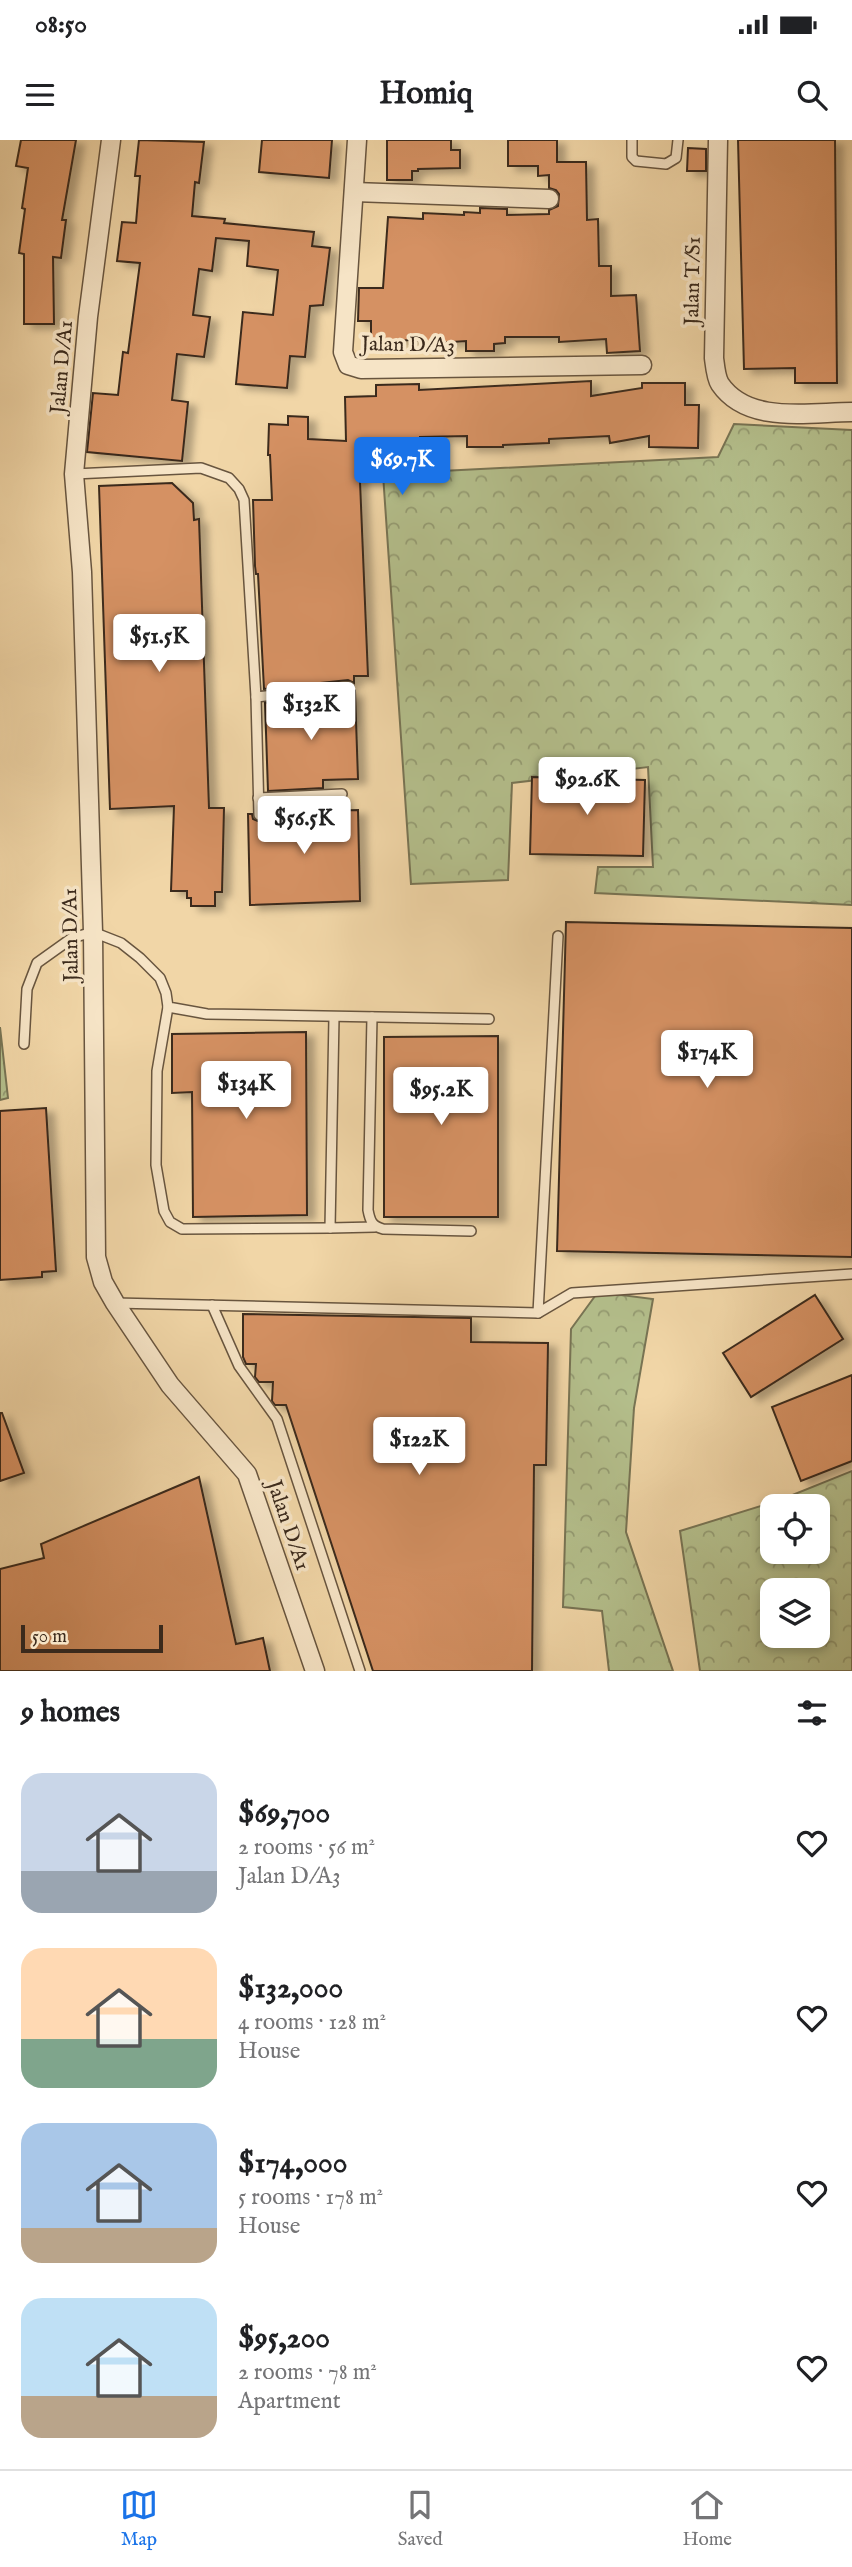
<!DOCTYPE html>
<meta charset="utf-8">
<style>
:root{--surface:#fff;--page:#f2f2f2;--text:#202124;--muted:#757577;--line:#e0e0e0;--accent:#1a73e8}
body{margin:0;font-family:"IM FELL English",serif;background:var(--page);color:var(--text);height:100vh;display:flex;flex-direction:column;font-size:26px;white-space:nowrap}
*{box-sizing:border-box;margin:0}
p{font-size:23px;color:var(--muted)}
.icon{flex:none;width:38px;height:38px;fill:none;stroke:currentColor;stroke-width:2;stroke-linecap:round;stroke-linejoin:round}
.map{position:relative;height:1531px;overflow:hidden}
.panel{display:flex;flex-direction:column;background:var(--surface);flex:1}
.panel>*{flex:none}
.controls{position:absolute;left:760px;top:1354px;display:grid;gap:14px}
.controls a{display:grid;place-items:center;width:70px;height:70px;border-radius:14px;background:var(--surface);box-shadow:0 4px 10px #0003;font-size:35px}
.scale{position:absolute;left:21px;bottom:18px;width:142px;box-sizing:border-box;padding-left:7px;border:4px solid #3b2a1c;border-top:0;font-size:19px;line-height:24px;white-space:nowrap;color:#3b2a1c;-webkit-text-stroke:5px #f6e4c6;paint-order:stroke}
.price{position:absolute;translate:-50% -60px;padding:0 16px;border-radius:7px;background:#fff;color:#222;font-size:23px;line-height:46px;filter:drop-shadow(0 2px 4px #0008)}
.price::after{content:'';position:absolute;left:50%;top:42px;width:21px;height:16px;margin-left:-10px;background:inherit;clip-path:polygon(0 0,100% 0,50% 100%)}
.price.on{background:var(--accent);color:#fff}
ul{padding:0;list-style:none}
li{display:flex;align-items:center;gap:21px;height:175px;padding:0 21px}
li span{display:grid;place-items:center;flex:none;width:196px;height:140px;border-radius:21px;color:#555}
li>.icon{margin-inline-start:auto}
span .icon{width:84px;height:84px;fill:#fffc;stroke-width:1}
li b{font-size:30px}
h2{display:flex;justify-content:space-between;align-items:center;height:84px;padding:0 21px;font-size:30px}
.status{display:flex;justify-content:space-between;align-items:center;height:49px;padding:0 35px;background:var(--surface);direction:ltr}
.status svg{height:19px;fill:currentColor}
header{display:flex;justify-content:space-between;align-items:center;height:91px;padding:0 21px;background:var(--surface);font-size:32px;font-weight:800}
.menu{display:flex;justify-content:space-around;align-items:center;height:98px;border-top:2px solid var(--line);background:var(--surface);font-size:19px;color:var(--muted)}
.menu a{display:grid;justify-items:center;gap:4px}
.menu .on{color:var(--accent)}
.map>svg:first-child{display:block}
</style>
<div class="status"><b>08:50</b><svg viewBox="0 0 49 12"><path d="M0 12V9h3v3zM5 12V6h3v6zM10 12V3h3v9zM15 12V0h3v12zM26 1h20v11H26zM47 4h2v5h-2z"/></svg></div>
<header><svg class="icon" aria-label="menu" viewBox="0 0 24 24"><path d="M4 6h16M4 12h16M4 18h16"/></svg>Homiq<svg class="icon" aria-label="search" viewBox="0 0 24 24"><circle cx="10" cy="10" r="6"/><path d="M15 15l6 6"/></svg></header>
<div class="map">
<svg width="852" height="1531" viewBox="0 0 852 1531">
<defs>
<pattern id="forest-crowns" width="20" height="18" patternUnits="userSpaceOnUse" patternTransform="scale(1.75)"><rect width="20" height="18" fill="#b4bf8c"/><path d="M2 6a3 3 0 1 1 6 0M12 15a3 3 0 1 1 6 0" fill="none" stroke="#949b72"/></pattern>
<filter id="shadow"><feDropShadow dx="8" dy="4.5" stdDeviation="3.5" flood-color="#0004"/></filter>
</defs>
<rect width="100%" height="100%" fill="#f1d6a7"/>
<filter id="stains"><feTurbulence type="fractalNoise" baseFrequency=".00286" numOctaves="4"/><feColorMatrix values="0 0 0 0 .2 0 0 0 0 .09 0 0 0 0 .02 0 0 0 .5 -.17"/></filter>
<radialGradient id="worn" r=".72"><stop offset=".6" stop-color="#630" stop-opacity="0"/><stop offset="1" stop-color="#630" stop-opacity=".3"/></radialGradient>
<!-- forest -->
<g fill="url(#forest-crowns)" stroke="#787454" stroke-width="2" fill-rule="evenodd">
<path d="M 734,284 L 852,290 L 852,765 L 595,753 L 598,727 L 653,727 L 648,627 L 512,643 L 508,740 L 411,744 L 383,334 L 718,317 Z"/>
<path d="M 0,887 L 8,958 L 0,960 Z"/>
<path d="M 598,1152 L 653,1159 L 634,1268 L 626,1392 L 673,1531 L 609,1531 L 602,1471 L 563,1467 L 571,1189 Z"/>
<path d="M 852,1331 L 852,1531 L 700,1531 L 680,1391 L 780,1360 ZM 772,1367 L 817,1367 L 817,1412 L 772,1412 ZM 772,1451 L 817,1451 L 817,1496 L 772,1496 Z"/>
</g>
<!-- building -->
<g fill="#d59164" stroke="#3b2a1c" stroke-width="2" filter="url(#shadow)">
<path d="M 21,0 L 76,0 L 62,80 L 66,80 L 61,118 L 53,117 L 54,184 L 24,184 L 24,114 L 19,113 L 25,69 L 22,68 L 28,28 L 16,26 Z"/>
<path d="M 139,0 L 204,2 L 199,43 L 195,42 L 192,76 L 225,79 L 224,83 L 314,92 L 312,106 L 330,108 L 323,165 L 310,166 L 305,217 L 290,216 L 287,248 L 236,244 L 243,172 L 273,175 L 278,130 L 247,126 L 249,101 L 216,98 L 212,131 L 199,129 L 193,175 L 210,177 L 204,217 L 177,214 L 172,260 L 188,262 L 182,321 L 87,312 L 93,253 L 118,255 L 123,212 L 128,213 L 140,123 L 117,121 L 122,82 L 136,83 L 140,36 L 135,36 Z"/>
<path d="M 262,0 L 332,0 L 329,38 L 259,32 Z"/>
<path d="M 387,0 L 451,0 L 451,10 L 460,10 L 460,28 L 418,29 L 418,31 L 412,31 L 412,40 L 387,40 Z"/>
<path d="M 508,0 L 557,0 L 557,22 L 586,22 L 587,80 L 598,79 L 599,126 L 611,126 L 611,156 L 636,155 L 640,211 L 607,213 L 606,199 L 559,202 L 559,197 L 505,197 L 505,203 L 494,204 L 494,211 L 466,211 L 466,201 L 421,204 L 421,200 L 371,201 L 371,181 L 358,181 L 359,148 L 383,148 L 388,77 L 423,79 L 423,73 L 464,75 L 464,72 L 480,73 L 480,68 L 507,69 L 507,75 L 549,74 L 549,70 L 558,66 L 559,54 L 556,50 L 549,48 L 549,35 L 538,36 L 538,26 L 508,26 Z"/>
<path d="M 738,0 L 835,0 L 837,243 L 795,243 L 795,228 L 744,229 Z"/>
<path d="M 688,8 L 706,9 L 706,31 L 687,31 Z"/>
<path d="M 591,241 L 591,256 L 642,248 L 642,243 L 685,243 L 685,265 L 699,265 L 698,308 L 649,307 L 649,296 L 610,303 L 609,296 L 549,299 L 549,303 L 503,305 L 503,307 L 467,307 L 467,296 L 420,297 L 420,315 L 359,317 L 368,536 L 354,536 L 354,543 L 348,540 L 264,549 L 258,434 L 256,434 L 255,426 L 253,360 L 272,360 L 270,315 L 268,315 L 269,284 L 288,285 L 288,276 L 308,277 L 308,299 L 346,301 L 345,257 L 376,256 L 376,245 L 419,244 L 419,250 Z"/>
<path d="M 172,343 L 193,363 L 194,380 L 199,379 L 209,668 L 224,668 L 222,752 L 215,752 L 215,766 L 191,766 L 191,758 L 187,758 L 187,751 L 171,751 L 174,666 L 110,669 L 99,346 Z"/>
<path d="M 355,551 L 358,639 L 323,640 L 323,648 L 268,651 L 265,563 L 350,554 Z"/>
<path d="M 532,637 L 645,640 L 643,716 L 530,714 Z"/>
<path d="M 324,662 L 324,671 L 358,670 L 360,761 L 250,765 L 248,674 L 252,674 L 253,679 L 260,682 L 265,679 L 266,673 L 269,673 L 269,665 Z"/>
<path d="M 566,782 L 852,788 L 852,1117 L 557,1111 Z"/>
<path d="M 306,892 L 307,1075 L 193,1077 L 192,952 L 172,953 L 172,894 Z"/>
<path d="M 498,896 L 498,1077 L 384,1077 L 384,897 Z"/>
<path d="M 46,968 L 56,1131 L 42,1132 L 42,1137 L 0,1140 L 0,971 Z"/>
<path d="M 815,1155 L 843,1199 L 751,1257 L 723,1213 Z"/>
<path d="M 243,1174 L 471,1178 L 471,1202 L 548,1203 L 546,1325 L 534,1325 L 532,1531 L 373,1531 L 286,1265 L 275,1265 L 272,1261 L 273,1242 L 259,1242 L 255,1237 L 256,1224 L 246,1224 L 243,1217 Z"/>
<path d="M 852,1235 L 852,1321 L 801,1341 L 772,1267 Z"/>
<path d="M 0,1273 L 2,1273 L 24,1333 L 0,1341 Z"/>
<path d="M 199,1337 L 236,1504 L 263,1498 L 270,1531 L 0,1531 L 0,1429 L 44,1418 L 41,1404 Z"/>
</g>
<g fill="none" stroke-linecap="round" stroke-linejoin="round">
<!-- lane casing -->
<g stroke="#68553f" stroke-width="12">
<g id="lane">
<path d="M 632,0 L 632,17 L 636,21 L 666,24 L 676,18 L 678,0"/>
<path d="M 74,334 L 201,328 L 229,338 L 239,349 L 244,360 L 256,557 L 259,675"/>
<path d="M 256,557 L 349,547"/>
<path d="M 258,658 L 342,654"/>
<path d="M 168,867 L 157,931 L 156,1025 L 164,1071 L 170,1082 L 182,1089 L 330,1088"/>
<path d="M 334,877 L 330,1088 L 375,1087"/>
<path d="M 372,877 L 368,1070 C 370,1081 372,1086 383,1089 L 471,1091"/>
<path d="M 24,904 L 27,849 L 37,823 L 72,798 L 93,792 L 121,803 L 140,818 L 160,838 L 166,853 L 168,867 L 207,874 L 489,879"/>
<path d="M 115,1163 L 538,1173 L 572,1153 L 852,1134"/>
<path d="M 212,1165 L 239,1226 L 277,1279 L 360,1531"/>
<path d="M 538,1173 L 558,796"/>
</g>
</g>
<!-- street casing -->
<g stroke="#68553f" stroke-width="21">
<g id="street">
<path d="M 111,0 L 88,177 L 74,334 L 82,432 L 93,792 L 96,1117 L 103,1142 L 115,1163 L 170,1245 L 247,1334 L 315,1531"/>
<path d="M 357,0 L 343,212 L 348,225 L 361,229 L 642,225"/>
<path d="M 718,0 L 714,218 C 715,226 716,238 720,244 C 748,285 810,272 852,272"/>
<path d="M 354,52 L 549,59"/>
</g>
</g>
<!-- lane -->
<use href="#lane" stroke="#f6e4c6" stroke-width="9"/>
<!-- street -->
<use href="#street" stroke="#f6e4c6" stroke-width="18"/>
</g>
<g text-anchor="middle" stroke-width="7" stroke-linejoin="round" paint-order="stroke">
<!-- street labels -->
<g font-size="21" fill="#3b2a1c" stroke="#f6e4c6">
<text transform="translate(692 141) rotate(-89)" y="7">Jalan T/S1</text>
<text transform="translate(408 204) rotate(1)" y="7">Jalan D/A3</text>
<text transform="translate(61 227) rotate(-85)" y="7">Jalan D/A1</text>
<text transform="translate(70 795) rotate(-91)" y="7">Jalan D/A1</text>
<text transform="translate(289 1385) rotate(71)" y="7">Jalan D/A1</text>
</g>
</g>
<rect width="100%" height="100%" filter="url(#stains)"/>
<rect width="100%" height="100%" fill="url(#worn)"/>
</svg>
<div class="controls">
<a><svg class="icon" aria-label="locate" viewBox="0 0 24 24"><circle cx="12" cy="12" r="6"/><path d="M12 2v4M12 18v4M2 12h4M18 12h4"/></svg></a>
<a><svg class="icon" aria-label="layers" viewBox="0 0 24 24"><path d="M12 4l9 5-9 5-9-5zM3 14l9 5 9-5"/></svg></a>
</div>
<div class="scale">50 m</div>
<b class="price on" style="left:402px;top:357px">$69.7K</b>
<b class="price" style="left:159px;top:534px">$51.5K</b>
<b class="price" style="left:311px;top:602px">$132K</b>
<b class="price" style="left:587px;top:677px">$92.6K</b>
<b class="price" style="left:304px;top:716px">$56.5K</b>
<b class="price" style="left:707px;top:950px">$174K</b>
<b class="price" style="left:246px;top:981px">$134K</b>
<b class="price" style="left:441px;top:987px">$95.2K</b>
<b class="price" style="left:419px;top:1337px">$122K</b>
</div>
<section class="panel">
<h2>9 homes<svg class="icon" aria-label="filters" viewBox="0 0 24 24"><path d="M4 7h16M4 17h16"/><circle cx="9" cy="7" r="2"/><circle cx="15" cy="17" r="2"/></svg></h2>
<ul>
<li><span style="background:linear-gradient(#c9d6e8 70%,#9aa5b1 0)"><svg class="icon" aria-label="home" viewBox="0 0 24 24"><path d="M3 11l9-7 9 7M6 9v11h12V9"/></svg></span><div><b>$69,700</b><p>2 rooms · 56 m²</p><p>Jalan D/A3</p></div><svg class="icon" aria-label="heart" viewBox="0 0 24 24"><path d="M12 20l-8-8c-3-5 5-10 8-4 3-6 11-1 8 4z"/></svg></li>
<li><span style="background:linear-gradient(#ffd9b3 65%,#7fa58c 0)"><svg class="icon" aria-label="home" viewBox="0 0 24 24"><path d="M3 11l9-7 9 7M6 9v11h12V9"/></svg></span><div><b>$132,000</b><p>4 rooms · 128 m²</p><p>House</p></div><svg class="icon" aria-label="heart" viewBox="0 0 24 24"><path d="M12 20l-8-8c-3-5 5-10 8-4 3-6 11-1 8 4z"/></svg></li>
<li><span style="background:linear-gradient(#a9c7e8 75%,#b9a48a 0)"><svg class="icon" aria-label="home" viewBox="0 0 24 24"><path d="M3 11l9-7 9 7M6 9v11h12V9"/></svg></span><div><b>$174,000</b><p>5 rooms · 178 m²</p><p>House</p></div><svg class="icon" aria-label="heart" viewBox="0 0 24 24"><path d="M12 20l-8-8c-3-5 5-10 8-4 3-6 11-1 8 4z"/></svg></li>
<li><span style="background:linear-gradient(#bfe0f5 70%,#b9a48a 0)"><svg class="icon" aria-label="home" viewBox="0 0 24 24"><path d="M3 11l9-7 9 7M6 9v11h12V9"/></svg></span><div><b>$95,200</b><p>2 rooms · 78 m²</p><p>Apartment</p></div><svg class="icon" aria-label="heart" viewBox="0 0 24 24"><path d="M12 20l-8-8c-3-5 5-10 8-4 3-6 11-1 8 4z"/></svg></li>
</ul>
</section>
<nav class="menu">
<a class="on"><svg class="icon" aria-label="map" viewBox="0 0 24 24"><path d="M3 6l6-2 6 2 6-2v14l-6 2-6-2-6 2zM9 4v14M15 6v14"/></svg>Map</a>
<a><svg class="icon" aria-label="saved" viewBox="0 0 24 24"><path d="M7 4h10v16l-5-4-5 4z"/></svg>Saved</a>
<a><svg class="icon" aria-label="home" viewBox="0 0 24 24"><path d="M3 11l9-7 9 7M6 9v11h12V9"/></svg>Home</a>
</nav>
